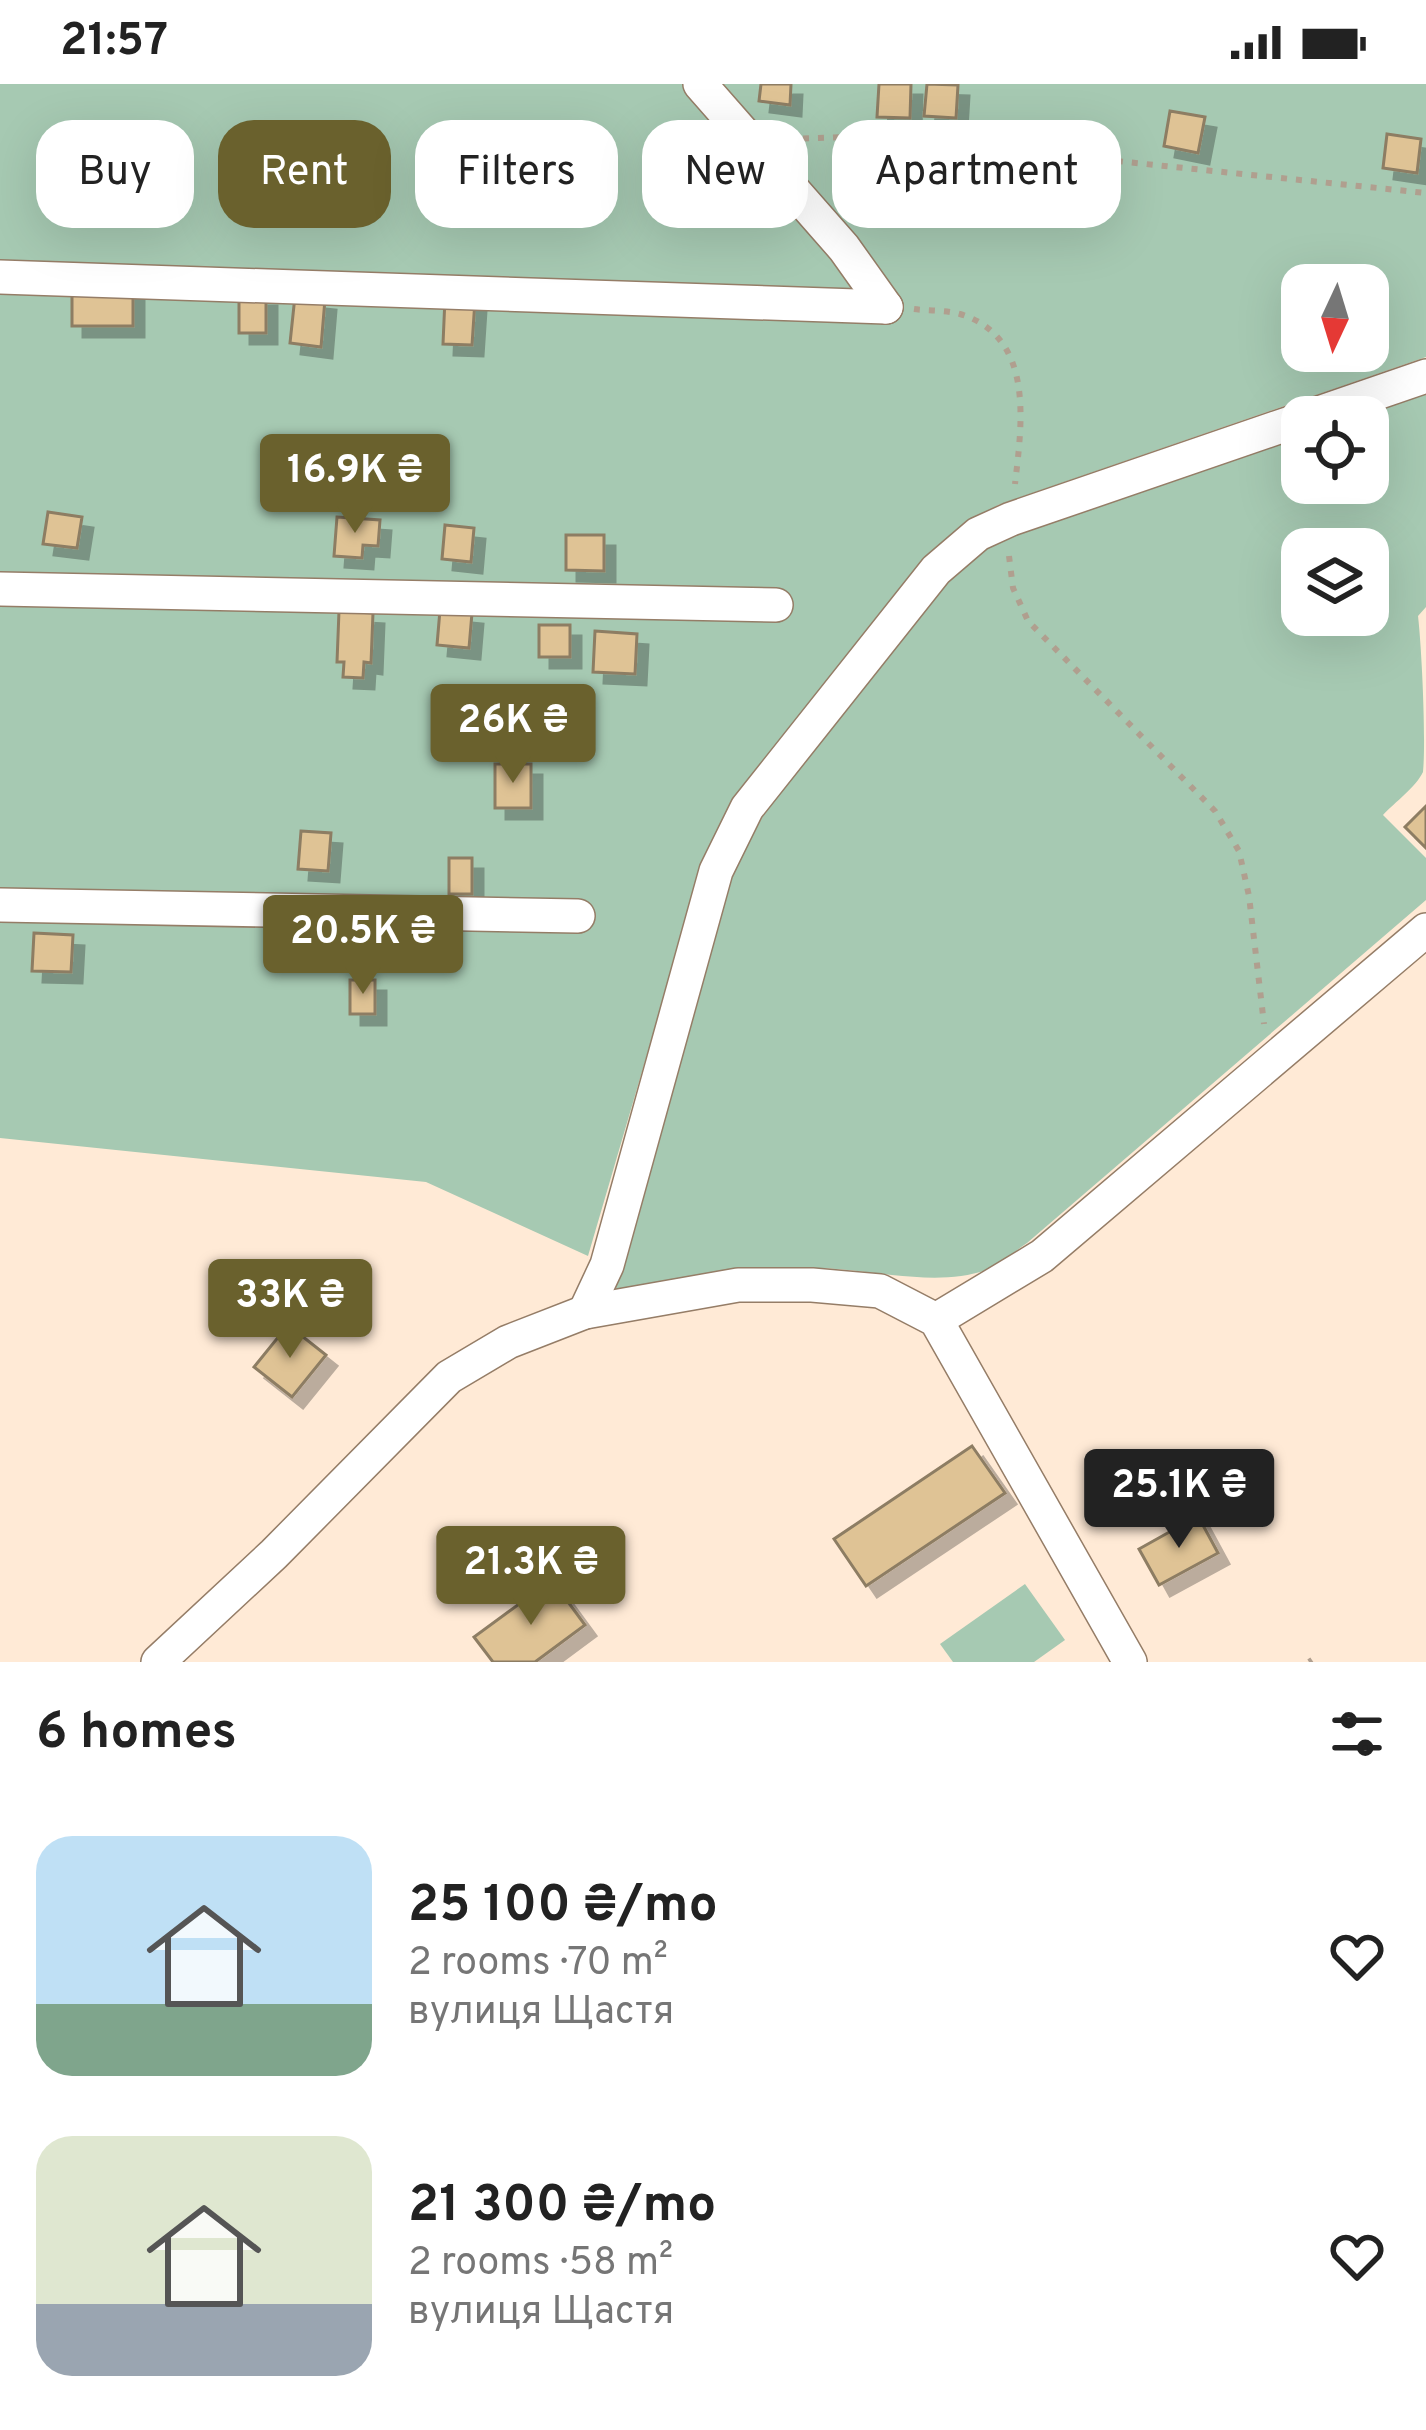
<!DOCTYPE html>
<meta charset="utf-8">
<style>
:root{--surface:#fff;--page:#f6f6f6;--text:#222;--muted:#767676;--accent:#6a612d}
body{margin:0;font-family:Overpass,sans-serif;background:var(--page);color:var(--text);height:100vh;display:flex;flex-direction:column;font-size:45px;white-space:nowrap}
*{box-sizing:border-box;margin:0}
p{font-size:39px;color:var(--muted)}
.icon{flex:none;width:66px;height:66px;fill:none;stroke:currentColor;stroke-width:2;stroke-linecap:round;stroke-linejoin:round}
.map{position:relative;height:1578px;overflow:hidden}
.details{display:flex;flex-direction:column;background:var(--surface);flex:1}
.details>*{flex:none}
.top-card{position:absolute;left:36px;top:36px;width:1356px;height:108px;display:flex;gap:24px}
.needle{width:78px;rotate:184deg}
.fabs{position:absolute;left:1281px;top:180px;display:grid;gap:24px}
.fabs a{display:grid;place-items:center;width:108px;height:108px;border-radius:24px;background:var(--surface);box-shadow:0 12px 48px #0002;font-size:60px}
.price{position:absolute;translate:-50% -102px;padding:0 27px;border-radius:12px;background:var(--accent);color:#fff;font-size:39px;line-height:78px;filter:drop-shadow(0 3px 6px #0008)}
.price::after{content:'';position:absolute;left:50%;top:72px;width:36px;height:27px;margin-left:-18px;background:inherit;clip-path:polygon(0 0,100% 0,50% 100%)}
.price.on{background:#222;color:#fff}
ul{padding:0;list-style:none}
li{display:flex;align-items:center;gap:36px;height:300px;padding:0 36px}
li span{display:grid;place-items:center;flex:none;width:336px;height:240px;border-radius:36px;color:#555}
li>.icon{margin-inline-start:auto}
span .icon{width:144px;height:144px;fill:#fffc;stroke-width:1}
li b{font-size:51px}
h2{display:flex;justify-content:space-between;align-items:center;height:144px;padding:0 36px;font-size:51px}
.tag{padding:0 42px;border-radius:36px;background:var(--surface);box-shadow:0 12px 48px #0002;font-size:42px;line-height:108px}
.tag.on{background:var(--accent);color:#fff}
.status{display:flex;justify-content:space-between;align-items:center;height:84px;padding:0 60px;background:var(--surface);direction:ltr}
.status svg{height:33px;fill:currentColor}
.map>svg:first-child{display:block}
</style>
<div class="status"><b>21:57</b><svg viewBox="0 0 49 12"><path d="M0 12V9h3v3zM5 12V6h3v6zM10 12V3h3v9zM15 12V0h3v12zM26 1h20v11H26zM47 4h2v5h-2z"/></svg></div>
<div class="map">
<svg width="1426" height="1578" viewBox="0 0 1426 1578">
<defs>
<filter id="shadow"><feDropShadow dx="11" dy="11" stdDeviation="0" flood-color="#0004"/></filter>
</defs>
<rect width="100%" height="100%" fill="#ffead6"/>
<!-- green -->
<g fill="#a6c9b2" fill-rule="evenodd">
<path d="M 0,0 L 1426,0 L 1426,273 L 998,421 L 965,442 L 701,786 L 588,1172 L 426,1098 L 0,1054 ZM 1302,201 L 1368,201 L 1368,267 L 1302,267 Z"/>
<path d="M 1426,306 L 1426,523 L 1418,532 C 1422,567 1426,657 1423,688 C 1416,703 1395,718 1383,731 L 1426,774 L 1426,816 L 1027,1159 C 1015,1167 1002,1179 989,1185 C 934,1206 864,1182 806,1184 C 740,1187 678,1199 614,1211 L 730,794 L 764,730 L 941,502 L 979,467 L 1021,446 L 1302,349 L 1302,399 L 1368,399 L 1368,333 L 1347,333 ZM 1302,465 L 1368,465 L 1368,531 L 1302,531 Z"/>
<path d="M 1025,1500 L 1065,1556 L 1034,1578 L 953,1578 L 940,1560 Z"/>
</g>
<!-- building -->
<g fill="#dfc395" stroke="#8d7d63" stroke-width="3" filter="url(#shadow)">
<path d="M 761,0 L 791,0 L 790,21 L 759,17 Z"/>
<path d="M 879,0 L 911,0 L 910,34 L 877,33 Z"/>
<path d="M 927,0 L 958,1 L 956,34 L 924,32 Z"/>
<path d="M 1170,27 L 1205,33 L 1198,69 L 1164,62 Z"/>
<path d="M 1387,50 L 1421,55 L 1417,89 L 1383,84 Z"/>
<path d="M 72,201 L 133,202 L 133,242 L 72,242 Z"/>
<rect x="239" y="211" width="27" height="38"/>
<path d="M 295,212 L 325,215 L 321,263 L 290,259 Z"/>
<path d="M 445,214 L 475,216 L 472,261 L 443,260 Z"/>
<path d="M 48,428 L 82,433 L 77,464 L 43,460 Z"/>
<path d="M 337,433 L 380,436 L 378,462 L 363,461 L 362,474 L 334,472 Z"/>
<path d="M 445,441 L 474,444 L 471,478 L 442,475 Z"/>
<path d="M 566,451 L 604,451 L 604,487 L 566,486 Z"/>
<path d="M 440,526 L 472,529 L 469,564 L 437,561 Z"/>
<path d="M 339,527 L 373,529 L 371,579 L 364,578 L 363,594 L 343,593 L 344,578 L 337,578 Z"/>
<rect x="539" y="541" width="31" height="32"/>
<path d="M 595,547 L 637,550 L 635,590 L 593,588 Z"/>
<rect x="495" y="680" width="36" height="44"/>
<path d="M 1426,722 L 1426,764 L 1405,743 Z"/>
<path d="M 301,747 L 331,749 L 328,787 L 298,785 Z"/>
<rect x="449" y="774" width="23" height="36"/>
<path d="M 34,849 L 73,851 L 71,888 L 32,887 Z"/>
<rect x="350" y="896" width="25" height="34"/>
<path d="M 288,1241 L 326,1271 L 292,1313 L 254,1283 Z"/>
<path d="M 972,1362 L 1005,1409 L 866,1502 L 834,1455 Z"/>
<path d="M 1198,1432 L 1218,1469 L 1159,1501 L 1139,1465 Z"/>
<path d="M 552,1496 L 585,1541 L 535,1578 L 493,1578 L 474,1553 Z"/>
</g>
<g fill="none" stroke-linecap="round" stroke-linejoin="round">
<!-- minor casing -->
<g stroke="#957d67" stroke-width="36">
<g id="minor">
<path d="M 700,0 L 844,164 L 886,223"/>
<path d="M 0,193 L 886,223"/>
<path d="M 1307,333 L 1426,292"/>
<path d="M 0,505 L 776,521"/>
<path d="M 0,821 L 578,832"/>
<path d="M 585,1228 L 607,1181 L 716,787 L 747,724 L 936,486 L 978,450 L 1011,435 L 1302,335"/>
<path d="M 936,1236 L 1042,1172 L 1426,846"/>
<path d="M 158,1578 L 274,1470 L 449,1293 L 508,1258 L 585,1228 L 738,1201 L 812,1201 L 880,1207 L 936,1236 L 1130,1578"/>
</g>
</g>
<!-- path -->
<g stroke="#b09f8f" stroke-width="6" stroke-dasharray="6 9" stroke-linecap="butt">
<path d="M 788,55 L 847,53 L 1020,67 L 1426,109"/>
<path d="M 914,225 C 929,227 946,226 960,230 C 1035,253 1022,339 1015,400"/>
<path d="M 1009,472 L 1013,504 L 1028,537 L 1215,727 L 1239,767 L 1249,812 L 1264,940"/>
<path d="M 1309,1578 L 1312,1576"/>
</g>
<!-- minor -->
<use href="#minor" stroke="#fff" stroke-width="33"/>
</g>
</svg>
<div class="fabs">
<a><svg class="needle" viewBox="-14 -14 28 28"><path d="M0-13l5 13h-10z" fill="#e53935"/><path d="M0 13l5-13h-10z" fill="#767676"/></svg></a>
<a><svg class="icon" aria-label="locate" viewBox="0 0 24 24"><circle cx="12" cy="12" r="6"/><path d="M12 2v4M12 18v4M2 12h4M18 12h4"/></svg></a>
<a><svg class="icon" aria-label="layers" viewBox="0 0 24 24"><path d="M12 4l9 5-9 5-9-5zM3 14l9 5 9-5"/></svg></a>
</div>
<b class="price" style="left:355px;top:452px">16.9K ₴</b>
<b class="price" style="left:513px;top:702px">26K ₴</b>
<b class="price" style="left:363px;top:913px">20.5K ₴</b>
<b class="price" style="left:290px;top:1277px">33K ₴</b>
<b class="price on" style="left:1179px;top:1467px">25.1K ₴</b>
<b class="price" style="left:531px;top:1544px">21.3K ₴</b>
<div class="top-card">
<a class="tag">Buy</a>
<a class="tag on">Rent</a>
<a class="tag">Filters</a>
<a class="tag">New</a>
<a class="tag">Apartment</a>
</div>
</div>
<section class="details">
<h2>6 homes<svg class="icon" aria-label="filters" viewBox="0 0 24 24"><path d="M4 7h16M4 17h16"/><circle cx="9" cy="7" r="2"/><circle cx="15" cy="17" r="2"/></svg></h2>
<ul>
<li><span style="background:linear-gradient(#bfe0f5 70%,#7fa58c 0)"><svg class="icon" aria-label="home" viewBox="0 0 24 24"><path d="M3 11l9-7 9 7M6 9v11h12V9"/></svg></span><div><b>25 100 ₴/mo</b><p>2 rooms · 70 m²</p><p>вулиця Щастя</p></div><svg class="icon" aria-label="heart" viewBox="0 0 24 24"><path d="M12 20l-8-8c-3-5 5-10 8-4 3-6 11-1 8 4z"/></svg></li>
<li><span style="background:linear-gradient(#dfe7d0 70%,#9aa5b1 0)"><svg class="icon" aria-label="home" viewBox="0 0 24 24"><path d="M3 11l9-7 9 7M6 9v11h12V9"/></svg></span><div><b>21 300 ₴/mo</b><p>2 rooms · 58 m²</p><p>вулиця Щастя</p></div><svg class="icon" aria-label="heart" viewBox="0 0 24 24"><path d="M12 20l-8-8c-3-5 5-10 8-4 3-6 11-1 8 4z"/></svg></li>
</ul>
</section>
